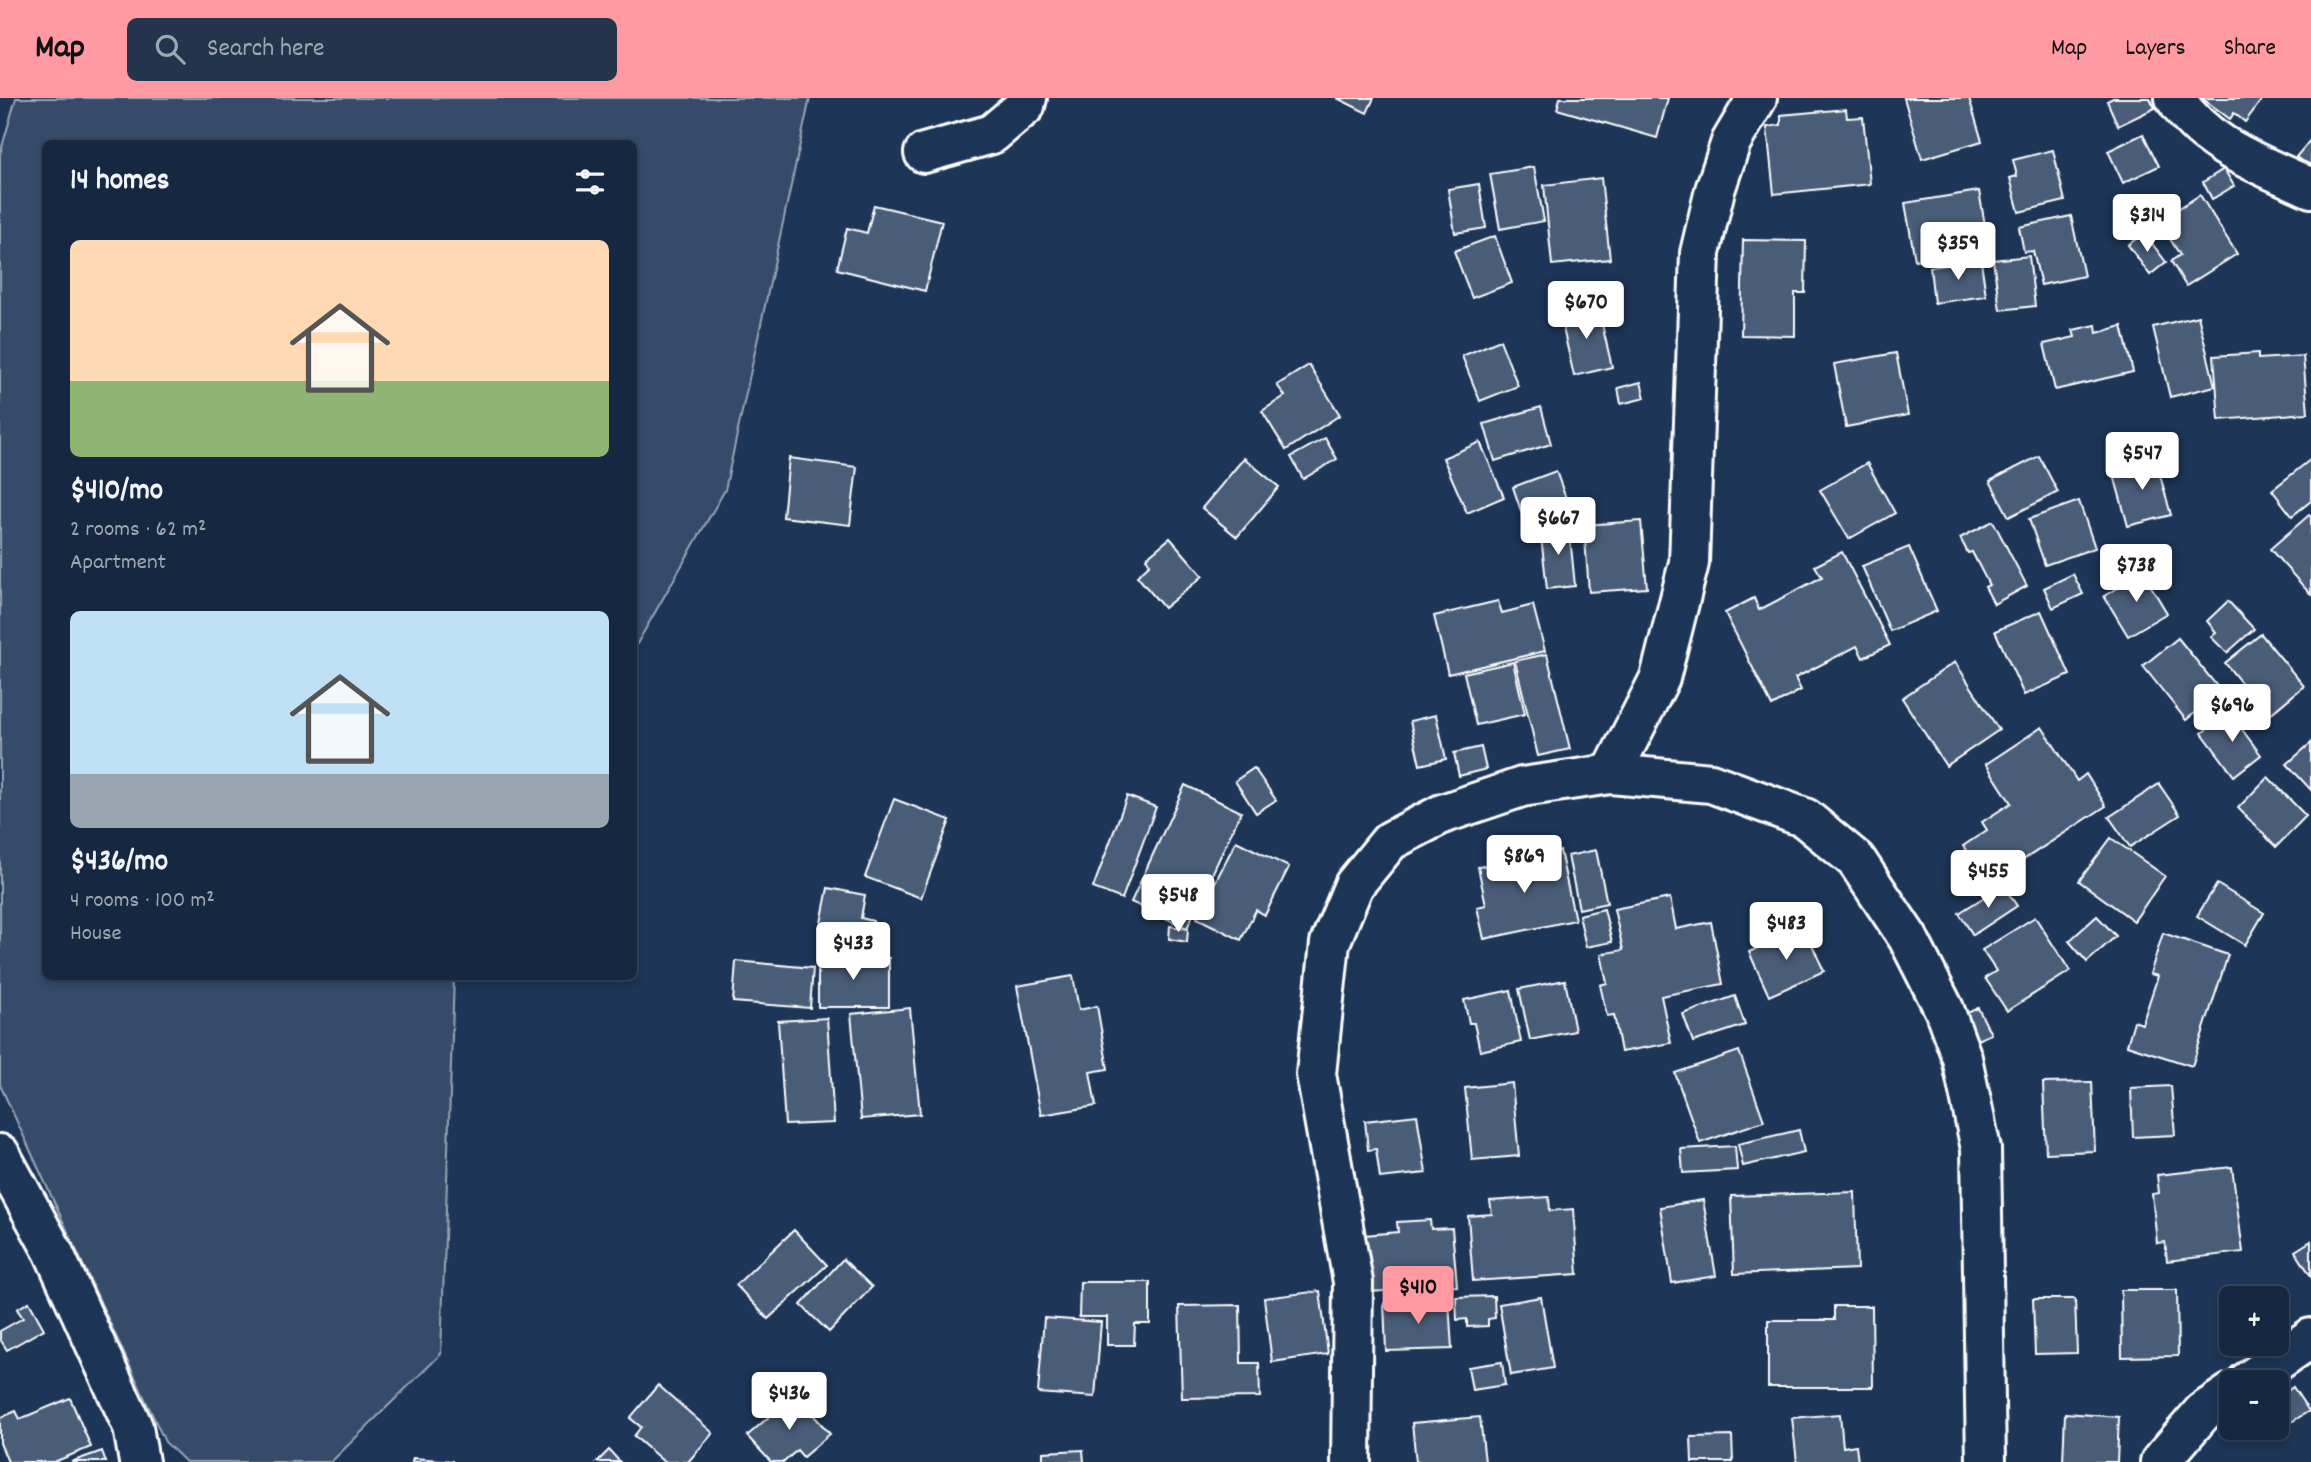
<!DOCTYPE html>
<meta charset="utf-8">
<style>
:root{--surface:#162841;--page:#23344c;--text:#f1f3f6;--muted:#9ea6b1;--line:#35445a;--accent:#ff9aa2}
body{margin:0;font-family:Dekko,sans-serif;background:var(--page);color:var(--text);height:100vh;display:flex;flex-direction:column;font-size:26px;white-space:nowrap}
*{box-sizing:border-box;margin:0}
p{font-size:23px;color:var(--muted)}
.icon{flex:none;width:38px;height:38px;fill:none;stroke:currentColor;stroke-width:2;stroke-linecap:round;stroke-linejoin:round}
.map{position:relative;flex:1;overflow:hidden}
.side{position:absolute;left:42px;top:42px;width:595px;height:840px;display:flex;flex-direction:column;background:var(--surface);border-radius:10px;box-shadow:0 4px 10px #0003,0 0 0 2px var(--line)}
.side>*{flex:none}
.buttons{position:absolute;left:2219px;top:1188px;display:grid;gap:14px}
.buttons a{display:grid;place-items:center;width:70px;height:70px;border-radius:10px;background:var(--surface);box-shadow:0 4px 10px #0003,0 0 0 2px var(--line);font-size:35px}
.price{position:absolute;translate:-50% -60px;padding:0 16px;border-radius:7px;background:#fff;color:#222;font-size:23px;line-height:46px;filter:drop-shadow(0 2px 4px #0008)}
.price::after{content:'';position:absolute;left:50%;top:42px;width:21px;height:16px;margin-left:-10px;background:inherit;clip-path:polygon(0 0,100% 0,50% 100%)}
.price.selected{background:var(--accent);color:#111}
ul{padding:0;list-style:none}
li{display:grid;align-content:center;gap:14px;height:371px;padding:0 28px}
li span{display:grid;place-items:center;height:217px;border-radius:10px;color:#555}
li>.icon{margin-inline-start:auto}
span .icon{width:126px;height:126px;fill:#fffc;stroke-width:1}
li b{font-size:30px}
h2{display:flex;justify-content:space-between;align-items:center;height:84px;padding:0 28px;font-size:30px}
header{display:flex;align-items:center;gap:42px;box-sizing:border-box;height:98px;padding:0 35px;background:var(--accent);color:#111}
header strong{font-size:33px}
nav{display:flex;gap:38px;margin-inline-start:auto;font-size:24px}
.search{width:490px;height:63px;background:var(--page);display:flex;align-items:center;gap:18px;box-sizing:border-box;padding:0 24px;border-radius:10px;color:var(--muted);font-size:26px}
.map>svg:first-child{display:block}
</style>
<header>
<strong>Map</strong>
<div class="search"><svg class="icon" aria-label="search" viewBox="0 0 24 24"><circle cx="10" cy="10" r="6"/><path d="M15 15l6 6"/></svg>Search here</div>
<nav><a>Map</a><a>Layers</a><a>Share</a></nav>
</header>
<div class="map">
<svg width="2311" height="1364" viewBox="0 0 2311 1364">
<rect width="100%" height="100%" fill="#1d3557"/>
<filter id="ink" filterUnits="userSpaceOnUse"><feTurbulence type="fractalNoise" baseFrequency=".0143" numOctaves="2"/><feDisplacementMap in="SourceGraphic" scale="14" xChannelSelector="R" yChannelSelector="G"/><feConvolveMatrix kernelMatrix="1 2 1 2 8 2 1 2 1" color-interpolation-filters="sRGB"/></filter>
<g filter="url(#ink)">
<!-- green -->
<path fill="#364b69" stroke="#9aa5b4" stroke-width="2" d="M 16,0 L 810,0 L 725,392 L 634,551 L 634,46 L 46,46 L 46,878 L 454,879 L 441,1256 L 331,1364 L 186,1364 L 165,1344 L 0,987 L 0,56 Z"/>
<!-- building -->
<g fill="#4a5d79" stroke="#fff" stroke-width="2">
<path d="M 1337,0 L 1374,0 L 1367,15 Z"/>
<path d="M 1560,0 L 1668,0 L 1657,40 L 1557,11 Z"/>
<path d="M 1904,0 L 1969,0 L 1982,43 L 1922,61 Z"/>
<path d="M 2113,0 L 2150,0 L 2155,10 L 2118,28 L 2107,3 Z"/>
<path d="M 2202,0 L 2263,0 L 2245,24 L 2234,15 L 2230,21 Z"/>
<path d="M 1846,11 L 1847,20 L 1863,19 L 1870,86 L 1774,96 L 1767,29 L 1781,27 L 1781,17 Z"/>
<path d="M 2143,36 L 2159,68 L 2123,85 L 2108,53 Z"/>
<path d="M 2311,41 L 2311,71 L 2296,59 Z"/>
<path d="M 2053,52 L 2065,103 L 2019,114 L 2010,80 L 2017,78 L 2013,62 Z"/>
<path d="M 1534,69 L 1544,123 L 1500,131 L 1490,76 Z"/>
<path d="M 2224,71 L 2234,88 L 2212,101 L 2203,84 Z"/>
<path d="M 1601,80 L 1610,161 L 1552,167 L 1544,87 Z"/>
<path d="M 1479,86 L 1486,130 L 1455,135 L 1448,91 Z"/>
<path d="M 1979,93 L 1989,150 L 1915,162 L 1905,105 Z"/>
<path d="M 2200,97 L 2237,156 L 2186,188 L 2171,163 L 2180,157 L 2159,123 Z"/>
<path d="M 874,107 L 942,123 L 925,193 L 837,171 L 847,130 L 867,135 Z"/>
<path d="M 2071,118 L 2084,178 L 2041,187 L 2033,153 L 2024,154 L 2019,129 Z"/>
<path d="M 2144,135 L 2166,164 L 2150,177 L 2128,147 Z"/>
<path d="M 1495,138 L 1512,185 L 1472,200 L 1454,153 Z"/>
<path d="M 1743,142 L 1806,143 L 1805,195 L 1795,195 L 1795,238 L 1741,237 Z"/>
<path d="M 2029,158 L 2035,208 L 2000,212 L 1993,162 Z"/>
<path d="M 1981,163 L 1986,198 L 1934,205 L 1930,169 Z"/>
<path d="M 1598,209 L 1612,269 L 1574,278 L 1560,217 Z"/>
<path d="M 2198,218 L 2215,288 L 2170,299 L 2153,229 Z"/>
<path d="M 2096,227 L 2097,235 L 2122,228 L 2133,274 L 2055,292 L 2044,246 L 2075,239 L 2073,232 Z"/>
<path d="M 1500,242 L 1518,288 L 1480,303 L 1462,258 Z"/>
<path d="M 1896,255 L 1908,317 L 1846,329 L 1834,266 Z"/>
<path d="M 2258,255 L 2258,261 L 2303,258 L 2308,315 L 2219,322 L 2214,258 Z"/>
<path d="M 1309,267 L 1340,317 L 1286,352 L 1262,313 L 1285,298 L 1277,287 Z"/>
<path d="M 1641,284 L 1645,300 L 1621,306 L 1618,290 Z"/>
<path d="M 1541,309 L 1551,346 L 1495,363 L 1484,326 Z"/>
<path d="M 1325,340 L 1337,361 L 1303,381 L 1291,359 Z"/>
<path d="M 1480,344 L 1504,399 L 1467,415 L 1443,360 Z"/>
<path d="M 2039,358 L 2058,394 L 2009,419 L 1990,383 Z"/>
<path d="M 2155,359 L 2171,417 L 2128,428 L 2112,370 Z"/>
<path d="M 789,360 L 857,369 L 850,427 L 783,419 Z"/>
<path d="M 1244,360 L 1279,389 L 1237,439 L 1202,410 Z"/>
<path d="M 2311,361 L 2311,403 L 2292,418 L 2272,392 Z"/>
<path d="M 1867,365 L 1895,415 L 1849,441 L 1820,392 Z"/>
<path d="M 1556,373 L 1569,409 L 1525,425 L 1513,389 Z"/>
<path d="M 2079,403 L 2095,450 L 2045,467 L 2029,421 Z"/>
<path d="M 2309,417 L 2311,419 L 2311,497 L 2270,451 Z"/>
<path d="M 1641,423 L 1647,490 L 1589,494 L 1584,427 Z"/>
<path d="M 1993,423 L 2027,488 L 1994,506 L 1985,489 L 1989,487 L 1972,454 L 1968,455 L 1960,440 Z"/>
<path d="M 1569,428 L 1575,488 L 1547,491 L 1540,430 Z"/>
<path d="M 1170,440 L 1203,478 L 1164,510 L 1137,478 L 1150,466 L 1146,460 Z"/>
<path d="M 1909,449 L 1937,513 L 1890,533 L 1862,468 Z"/>
<path d="M 1842,454 L 1890,547 L 1863,560 L 1857,548 L 1795,580 L 1801,592 L 1772,608 L 1725,515 L 1754,500 L 1759,512 L 1822,479 L 1815,468 Z"/>
<path d="M 2143,475 L 2167,515 L 2128,538 L 2104,498 Z"/>
<path d="M 2073,476 L 2083,496 L 2053,510 L 2044,490 Z"/>
<path d="M 1498,503 L 1502,515 L 1533,507 L 1545,553 L 1448,576 L 1434,518 Z"/>
<path d="M 2228,503 L 2254,531 L 2227,555 L 2211,539 L 2216,534 L 2207,523 Z"/>
<path d="M 2041,513 L 2070,577 L 2024,597 L 1995,533 Z"/>
<path d="M 2261,536 L 2304,588 L 2268,618 L 2225,565 Z"/>
<path d="M 2178,540 L 2221,593 L 2186,622 L 2143,568 Z"/>
<path d="M 1547,556 L 1570,651 L 1538,658 L 1515,563 Z"/>
<path d="M 1513,564 L 1525,616 L 1476,627 L 1464,575 Z"/>
<path d="M 1955,564 L 1999,632 L 1946,668 L 1902,600 Z"/>
<path d="M 2229,614 L 2261,657 L 2234,678 L 2202,635 Z"/>
<path d="M 1436,617 L 1446,661 L 1420,667 L 1410,623 Z"/>
<path d="M 2042,629 L 2077,683 L 2086,676 L 2106,708 L 1988,785 L 1963,748 L 1987,732 L 1982,724 L 2011,705 L 1986,666 Z"/>
<path d="M 2311,645 L 2311,692 L 2287,666 Z"/>
<path d="M 1481,649 L 1486,671 L 1459,678 L 1454,655 Z"/>
<path d="M 1254,670 L 1276,702 L 1256,715 L 1235,683 Z"/>
<path d="M 2268,679 L 2306,718 L 2276,749 L 2238,710 Z"/>
<path d="M 2159,686 L 2180,717 L 2130,749 L 2109,719 Z"/>
<path d="M 1185,687 L 1241,714 L 1187,830 L 1131,804 Z"/>
<path d="M 1127,698 L 1156,709 L 1122,801 L 1093,790 Z"/>
<path d="M 894,701 L 950,722 L 921,800 L 865,779 Z"/>
<path d="M 2111,740 L 2165,778 L 2134,823 L 2079,783 Z"/>
<path d="M 1236,743 L 1289,769 L 1265,817 L 1256,812 L 1241,842 L 1197,820 Z"/>
<path d="M 1596,752 L 1607,805 L 1579,811 L 1568,758 Z"/>
<path d="M 1560,753 L 1575,822 L 1484,841 L 1477,809 L 1486,807 L 1478,769 Z"/>
<path d="M 2217,786 L 2264,815 L 2245,847 L 2197,818 Z"/>
<path d="M 2003,787 L 2017,808 L 1973,837 L 1959,815 Z"/>
<path d="M 828,790 L 865,797 L 861,820 L 873,823 L 869,841 L 820,830 Z"/>
<path d="M 1670,800 L 1676,831 L 1711,824 L 1723,886 L 1661,898 L 1671,945 L 1621,954 L 1614,917 L 1607,918 L 1600,887 L 1607,885 L 1601,856 L 1623,852 L 1614,811 Z"/>
<path d="M 1604,811 L 1612,844 L 1586,849 L 1579,817 Z"/>
<path d="M 2097,818 L 2116,838 L 2087,864 L 2069,843 Z"/>
<path d="M 2035,819 L 2070,873 L 2007,913 L 1985,880 L 1996,873 L 1982,852 Z"/>
<path d="M 1170,828 L 1188,831 L 1187,844 L 1169,841 Z"/>
<path d="M 1804,829 L 1824,873 L 1769,898 L 1749,854 Z"/>
<path d="M 2163,835 L 2228,857 L 2192,968 L 2127,947 L 2134,923 L 2142,926 L 2158,878 L 2150,876 Z"/>
<rect x="818" y="860" width="71" height="49"/>
<path d="M 736,863 L 813,870 L 810,910 L 733,904 Z"/>
<path d="M 1073,878 L 1079,912 L 1097,908 L 1108,971 L 1090,974 L 1096,1008 L 1041,1017 L 1017,888 Z"/>
<path d="M 1565,882 L 1575,933 L 1530,942 L 1519,891 Z"/>
<path d="M 1511,892 L 1521,944 L 1480,953 L 1474,925 L 1469,925 L 1464,902 Z"/>
<path d="M 1735,898 L 1745,927 L 1693,944 L 1683,916 Z"/>
<path d="M 910,910 L 920,1016 L 861,1021 L 851,916 Z"/>
<path d="M 1978,910 L 1991,936 L 1977,942 L 1965,916 Z"/>
<path d="M 827,920 L 834,1025 L 785,1027 L 778,923 Z"/>
<path d="M 1739,953 L 1764,1023 L 1700,1045 L 1675,975 Z"/>
<path d="M 2092,984 L 2095,1053 L 2046,1055 L 2043,985 Z"/>
<path d="M 1512,985 L 1519,1058 L 1472,1062 L 1465,990 Z"/>
<path d="M 2171,988 L 2175,1037 L 2133,1039 L 2131,990 Z"/>
<path d="M 1417,1017 L 1426,1075 L 1380,1080 L 1376,1051 L 1368,1052 L 1365,1023 Z"/>
<path d="M 1799,1032 L 1804,1054 L 1743,1068 L 1738,1046 Z"/>
<path d="M 1735,1048 L 1737,1072 L 1683,1075 L 1681,1051 Z"/>
<path d="M 2232,1069 L 2243,1154 L 2167,1163 L 2165,1144 L 2157,1145 L 2152,1096 L 2159,1095 L 2157,1077 Z"/>
<path d="M 1855,1094 L 1857,1171 L 1734,1176 L 1731,1098 Z"/>
<path d="M 1549,1099 L 1550,1113 L 1573,1111 L 1578,1176 L 1473,1183 L 1468,1118 L 1492,1116 L 1490,1103 Z"/>
<path d="M 1703,1102 L 1716,1178 L 1672,1185 L 1660,1109 Z"/>
<path d="M 1430,1122 L 1431,1131 L 1452,1130 L 1457,1188 L 1370,1194 L 1365,1137 L 1398,1134 L 1397,1124 Z"/>
<path d="M 794,1132 L 827,1167 L 768,1221 L 736,1187 Z"/>
<path d="M 2311,1143 L 2311,1178 L 2295,1153 Z"/>
<path d="M 843,1161 L 872,1189 L 829,1234 L 801,1207 Z"/>
<path d="M 1080,1184 L 1150,1184 L 1150,1226 L 1135,1226 L 1134,1247 L 1107,1247 L 1107,1219 L 1079,1219 Z"/>
<path d="M 2121,1192 L 2177,1192 L 2178,1258 L 2122,1259 Z"/>
<path d="M 1320,1193 L 1328,1256 L 1272,1264 L 1264,1200 Z"/>
<path d="M 1494,1198 L 1495,1220 L 1488,1221 L 1488,1228 L 1467,1229 L 1467,1221 L 1457,1222 L 1456,1199 Z"/>
<path d="M 1541,1199 L 1553,1270 L 1511,1277 L 1499,1206 Z"/>
<path d="M 2033,1201 L 2075,1201 L 2077,1255 L 2035,1256 Z"/>
<path d="M 1449,1203 L 1452,1251 L 1386,1253 L 1384,1205 Z"/>
<path d="M 29,1204 L 44,1231 L 7,1252 L 0,1241 L 0,1233 L 23,1220 L 17,1211 Z"/>
<path d="M 1240,1207 L 1241,1265 L 1259,1265 L 1260,1299 L 1182,1300 L 1179,1208 Z"/>
<path d="M 1834,1208 L 1872,1208 L 1873,1289 L 1768,1289 L 1768,1222 L 1834,1222 Z"/>
<path d="M 1044,1220 L 1101,1224 L 1095,1299 L 1038,1295 Z"/>
<path d="M 1502,1264 L 1505,1287 L 1472,1292 L 1468,1269 Z"/>
<path d="M 658,1287 L 713,1335 L 688,1364 L 664,1364 L 634,1338 L 641,1329 L 630,1320 Z"/>
<path d="M 2293,1289 L 2309,1313 L 2290,1325 L 2277,1306 L 2277,1300 Z"/>
<path d="M 795,1296 L 830,1336 L 803,1359 L 797,1352 L 784,1364 L 771,1364 L 747,1338 Z"/>
<path d="M 70,1300 L 91,1349 L 54,1364 L 8,1364 L 0,1345 L 0,1320 L 16,1313 L 20,1321 Z"/>
<path d="M 2065,1315 L 2119,1319 L 2117,1364 L 2063,1364 Z"/>
<path d="M 1840,1316 L 1843,1349 L 1856,1347 L 1858,1364 L 1797,1364 L 1792,1320 Z"/>
<path d="M 1480,1319 L 1485,1364 L 1416,1364 L 1412,1325 Z"/>
<path d="M 1732,1338 L 1733,1364 L 1692,1364 L 1691,1339 Z"/>
<path d="M 609,1352 L 620,1364 L 597,1364 Z"/>
<path d="M 1083,1352 L 1084,1364 L 1043,1364 L 1043,1354 Z"/>
<path d="M 102,1353 L 106,1364 L 71,1364 Z"/>
<path d="M 413,1360 L 452,1363 L 452,1364 L 412,1364 Z"/>
</g>
<g fill="none" stroke-linecap="round" stroke-linejoin="round">
<!-- street casing -->
<g stroke="#fff" stroke-width="44">
<g id="street">
<path d="M 2175,0 C 2207,50 2259,65 2311,90"/>
<path d="M 924,55 L 992,36 L 1025,8 L 1027,0"/>
<path d="M 1611,676 L 1660,580 L 1689,465 L 1700,155 L 1715,92 L 1731,44 L 1757,0"/>
<path d="M 0,1056 L 53,1153 L 133,1329 L 139,1364"/>
<path d="M 2247,1284 L 2311,1240"/>
<path d="M 1351,1364 L 1353,1184 L 1316,976 L 1330,845 L 1354,787 L 1390,743 L 1442,716 L 1522,689 L 1611,676 L 1711,685 L 1805,720 L 1856,762 L 1908,840 L 1944,911 L 1962,960 L 1981,1051 L 1986,1364"/>
<path d="M 2160,1364 L 2203,1314 L 2231,1295"/>
</g>
</g>
<!-- street -->
<use href="#street" stroke="#1d3557" stroke-width="38"/>
</g>
</g>
</svg>
<div class="buttons">
<a>+</a>
<a>−</a>
</div>
<b class="price" style="left:2147px;top:156px">$314</b>
<b class="price" style="left:1958px;top:184px">$359</b>
<b class="price" style="left:1586px;top:243px">$670</b>
<b class="price" style="left:2142px;top:394px">$547</b>
<b class="price" style="left:1558px;top:459px">$667</b>
<b class="price" style="left:2136px;top:506px">$738</b>
<b class="price" style="left:2232px;top:646px">$696</b>
<b class="price" style="left:1524px;top:797px">$869</b>
<b class="price" style="left:1988px;top:812px">$455</b>
<b class="price" style="left:1178px;top:836px">$548</b>
<b class="price" style="left:1786px;top:864px">$483</b>
<b class="price" style="left:853px;top:884px">$433</b>
<b class="price selected" style="left:1418px;top:1228px">$410</b>
<b class="price" style="left:789px;top:1334px">$436</b>
<section class="side">
<h2>14 homes<svg class="icon" aria-label="filters" viewBox="0 0 24 24"><path d="M4 7h16M4 17h16"/><circle cx="9" cy="7" r="2"/><circle cx="15" cy="17" r="2"/></svg></h2>
<ul>
<li><span style="background:linear-gradient(#ffd9b3 65%,#8fb573 0)"><svg class="icon" aria-label="home" viewBox="0 0 24 24"><path d="M3 11l9-7 9 7M6 9v11h12V9"/></svg></span><div><b>$410/mo</b><p>2 rooms · 62 m²</p><p>Apartment</p></div></li>
<li><span style="background:linear-gradient(#bfe0f5 75%,#9aa5b1 0)"><svg class="icon" aria-label="home" viewBox="0 0 24 24"><path d="M3 11l9-7 9 7M6 9v11h12V9"/></svg></span><div><b>$436/mo</b><p>4 rooms · 100 m²</p><p>House</p></div></li>
</ul>
</section>
</div>
